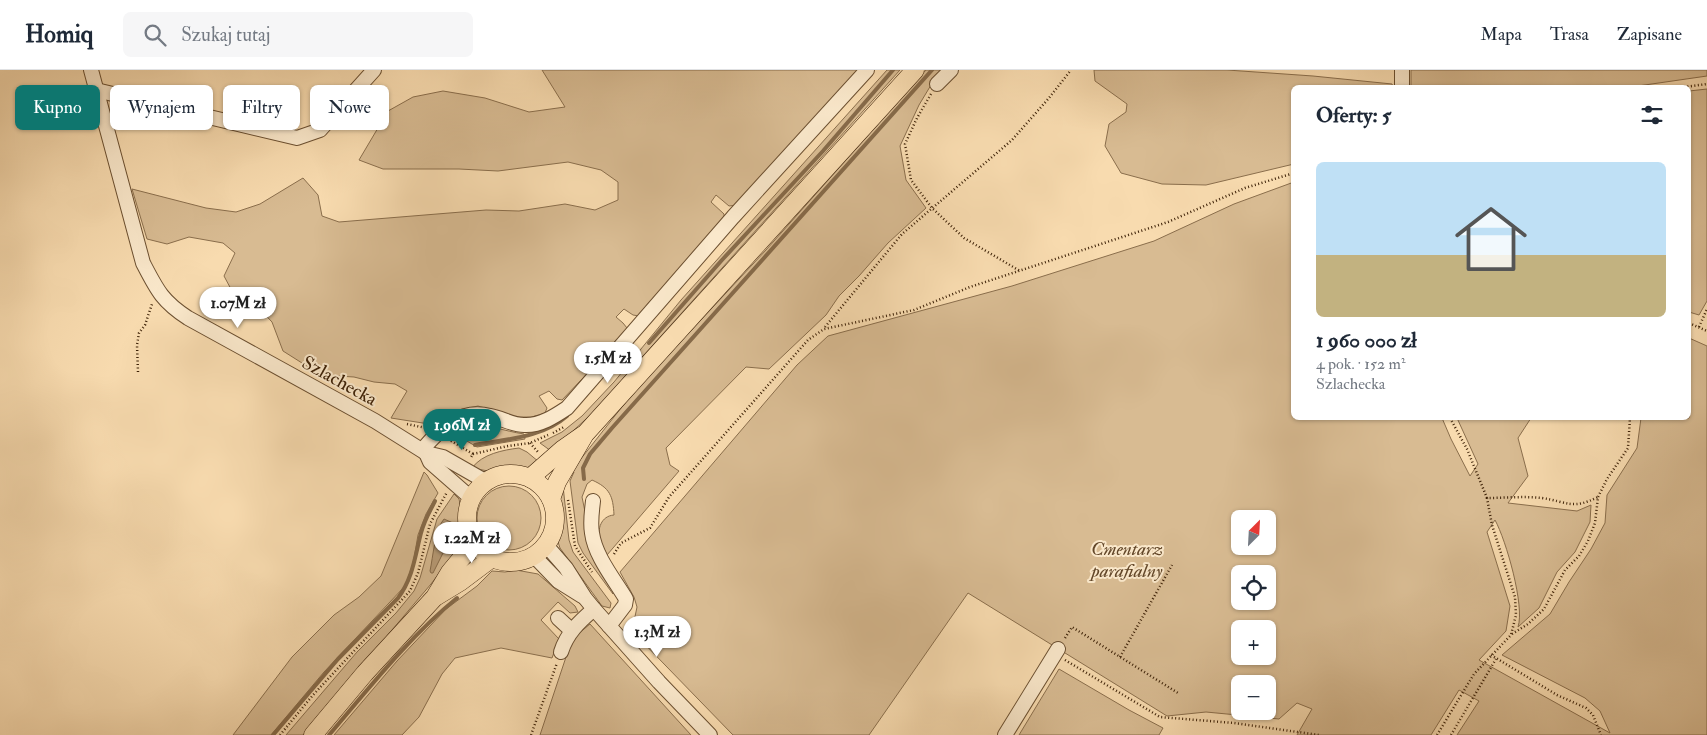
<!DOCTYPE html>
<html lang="pl">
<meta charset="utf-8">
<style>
:root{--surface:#fff;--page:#f6f6f7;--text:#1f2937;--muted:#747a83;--line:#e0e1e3;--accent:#0f766e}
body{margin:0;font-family:"IM FELL Double Pica",serif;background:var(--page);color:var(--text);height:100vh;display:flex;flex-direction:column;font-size:19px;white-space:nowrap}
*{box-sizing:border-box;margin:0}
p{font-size:16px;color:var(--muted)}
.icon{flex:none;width:28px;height:28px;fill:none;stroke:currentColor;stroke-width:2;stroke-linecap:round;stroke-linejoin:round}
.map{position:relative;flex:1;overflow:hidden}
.sheet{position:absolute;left:1291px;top:15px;width:400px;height:335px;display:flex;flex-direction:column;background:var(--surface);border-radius:8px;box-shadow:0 1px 4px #0004}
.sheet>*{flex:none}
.hud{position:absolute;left:15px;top:15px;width:475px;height:45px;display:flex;gap:10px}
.needle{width:32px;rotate:24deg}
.buttons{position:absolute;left:1231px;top:440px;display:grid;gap:10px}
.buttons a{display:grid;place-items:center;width:45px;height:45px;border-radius:8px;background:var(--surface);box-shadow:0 1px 4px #0004;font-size:25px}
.price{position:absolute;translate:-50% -42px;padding:0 11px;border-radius:18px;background:#fff;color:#222;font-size:16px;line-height:32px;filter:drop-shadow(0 1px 2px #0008)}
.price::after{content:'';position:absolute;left:50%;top:30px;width:15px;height:11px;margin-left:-8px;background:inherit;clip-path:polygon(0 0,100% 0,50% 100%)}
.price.selected{background:var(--accent);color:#fff}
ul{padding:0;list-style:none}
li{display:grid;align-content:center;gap:10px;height:265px;padding:0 25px}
li span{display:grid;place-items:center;height:155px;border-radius:8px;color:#555}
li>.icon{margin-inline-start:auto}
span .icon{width:90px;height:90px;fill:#fffc;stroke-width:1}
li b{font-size:21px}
h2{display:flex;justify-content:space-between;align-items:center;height:60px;padding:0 25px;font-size:21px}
.chip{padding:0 18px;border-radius:8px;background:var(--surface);box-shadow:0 1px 4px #0004;font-size:18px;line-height:45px}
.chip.selected{background:var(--accent);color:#fff}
header{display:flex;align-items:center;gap:30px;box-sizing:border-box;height:70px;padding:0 25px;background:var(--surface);border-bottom:1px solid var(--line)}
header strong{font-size:24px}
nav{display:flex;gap:28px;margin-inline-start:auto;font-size:18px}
.search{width:350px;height:45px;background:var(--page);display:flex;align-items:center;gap:12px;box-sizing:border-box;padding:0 18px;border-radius:8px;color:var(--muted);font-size:19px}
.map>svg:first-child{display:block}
</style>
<header>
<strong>Homiq</strong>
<div class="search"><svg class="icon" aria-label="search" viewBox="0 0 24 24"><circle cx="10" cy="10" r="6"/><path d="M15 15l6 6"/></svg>Szukaj tutaj</div>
<nav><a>Mapa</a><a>Trasa</a><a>Zapisane</a></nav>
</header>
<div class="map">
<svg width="1707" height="665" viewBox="0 0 1707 665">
<rect width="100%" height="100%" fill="#f8dbaf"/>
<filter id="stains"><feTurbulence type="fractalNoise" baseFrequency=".004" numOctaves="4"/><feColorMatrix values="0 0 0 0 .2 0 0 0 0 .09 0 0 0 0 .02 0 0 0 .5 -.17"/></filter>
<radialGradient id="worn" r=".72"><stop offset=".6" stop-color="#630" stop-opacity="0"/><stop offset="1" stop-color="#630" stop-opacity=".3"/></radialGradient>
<!-- green -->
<g fill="#d8bb92" stroke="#8a6e4c" fill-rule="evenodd">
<path d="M 542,0 L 861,0 L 737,135 L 729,136 L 716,125 L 711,132 L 724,144 L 724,149 L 646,236 L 639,246 L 633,245 L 624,239 L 616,247 L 623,253 L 627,258 L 624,265 L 562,330 L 557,329 L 549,321 L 539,326 L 547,338 L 545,343 L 532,347 L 516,347 L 478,336 L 449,342 L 429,354 L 391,348 L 407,321 L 395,314 L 374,312 L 354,307 L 321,305 L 283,281 L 272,252 L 253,232 L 232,221 L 224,206 L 235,183 L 223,173 L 189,167 L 167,174 L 147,169 L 132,119 L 206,138 L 236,142 L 260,134 L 303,108 L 318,125 L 322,146 L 339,152 L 486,140 L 519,141 L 565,134 L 595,140 L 618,130 L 618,112 L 601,100 L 568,92 L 498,101 L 459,99 L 383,99 L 359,90 L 388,41 L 413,27 L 443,21 L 485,28 L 529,42 L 565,37 Z"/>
<path d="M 887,0 L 900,0 L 643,286 L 597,339 L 551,381 L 540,373 L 562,362 L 582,346 L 614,312 L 681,230 Z"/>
<path d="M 926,0 L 943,0 L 934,10 L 919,35 L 900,76 L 906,110 L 926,138 L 888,173 L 859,206 L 839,226 L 826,245 L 769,299 L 746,297 L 666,378 L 670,395 L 679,401 L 607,485 C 605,480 601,475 600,470 C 597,459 601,446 614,445 C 613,426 610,418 592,410 L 587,414 L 582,427 L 595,490 L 613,520 L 613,524 L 583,483 L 578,473 L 570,411 L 574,402 L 572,400 L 633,323 L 766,180 Z"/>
<path d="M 1094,0 L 1227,0 L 1313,6 L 1392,14 L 1393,17 L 1294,18 L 1294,94 L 1206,115 L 1162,114 L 1121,103 L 1105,76 L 1109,54 L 1126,42 L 1127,34 L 1095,11 Z"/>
<path d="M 1411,0 L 1707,0 L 1707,6 L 1624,18 L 1411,18 Z"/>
<path d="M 1707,19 L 1707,231 L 1699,245 L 1689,242 L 1689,21 Z"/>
<path d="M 1294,112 L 1294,348 L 1442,348 L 1451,369 L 1470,406 L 1478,394 L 1457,348 L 1531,348 L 1518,368 L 1528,406 L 1508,433 L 1577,441 L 1591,435 L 1590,452 L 1575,482 L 1557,502 L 1539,538 L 1518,557 C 1525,536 1506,470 1495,450 L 1487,462 L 1510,536 L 1506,561 L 1479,590 L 1610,663 L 1600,641 L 1585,628 L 1502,585 L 1550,544 L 1569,512 L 1591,479 L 1605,453 L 1607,425 L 1637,378 L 1641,348 L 1689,348 L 1689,268 L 1707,276 L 1707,665 L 1457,665 L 1479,631 L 1459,620 L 1431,665 L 1297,665 L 1312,639 L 1297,633 L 1279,649 L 1206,642 L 1167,646 L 968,523 L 869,665 L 733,665 L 632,561 L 637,537 L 634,527 L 620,502 L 797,295 L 828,266 L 1012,216 L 1154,171 L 1234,134 ZM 1240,449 L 1268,449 L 1268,476 L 1240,476 ZM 1240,504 L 1268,504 L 1268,531 L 1240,531 ZM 1240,559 L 1268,559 L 1268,586 L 1240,586 ZM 1240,614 L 1268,614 L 1268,641 L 1240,641 Z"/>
<path d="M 466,353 C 486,354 504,361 524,364 L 525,369 L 477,377 L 450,361 L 457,356 Z"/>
<path d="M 519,378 L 527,382 L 539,392 L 531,397 L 522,398 L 509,397 L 488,401 L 472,398 C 482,384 503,380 519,378 Z"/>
<path d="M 424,402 L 427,405 L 438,423 L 426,444 L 418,465 L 413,494 L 405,516 L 324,602 L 271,665 L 233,665 L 292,587 L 334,545 L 359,527 L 381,506 Z"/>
<circle cx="509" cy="448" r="32"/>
<path d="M 563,416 L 569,470 L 573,482 L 611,533 L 610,538 L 602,536 L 560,478 L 557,469 L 560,445 L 558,420 Z"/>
<path d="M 454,424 L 459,429 L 461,439 L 459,448 L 461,467 L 459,477 L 431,514 L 303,665 L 286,665 L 357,582 L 396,543 L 414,521 L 420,508 L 437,449 Z"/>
<path d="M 516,500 L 538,504 L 575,536 L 578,542 L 570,543 L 558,532 L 541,550 L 559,569 L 552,588 L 501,578 L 455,588 L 442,604 L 419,647 L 402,665 L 334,665 L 397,591 L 446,539 L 477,516 L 492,501 L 505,502 Z"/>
<path d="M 590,554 L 691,665 L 540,665 L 572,569 Z"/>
<path d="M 1059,599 L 1129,640 L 1163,658 L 1159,665 L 1019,665 Z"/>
</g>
<!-- water -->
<path fill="#b89b76" stroke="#866a49" d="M 444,449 L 453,453 L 455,459 L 433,503 L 431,503 L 430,501 C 433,487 435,459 444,449 Z"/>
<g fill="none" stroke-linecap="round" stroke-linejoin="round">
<!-- stream -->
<g stroke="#866a49" stroke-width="4">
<path d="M 649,273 L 722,190 L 823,81 L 893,0"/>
<path d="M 475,375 C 506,369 542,368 567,346"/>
<path d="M 584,409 L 583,398 L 590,384 L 612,358 L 932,0"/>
<path d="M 273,665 L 338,589 L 398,528 C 413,508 415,486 421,463 C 424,451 430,441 435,431"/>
<path d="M 329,665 C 369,618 409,567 457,528"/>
</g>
<!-- minor casing -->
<g stroke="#6b4f30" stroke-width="16">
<g id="minor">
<path d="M 91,0 L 143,193 C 157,220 162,231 188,248 L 375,351 L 426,383 L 443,387 L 485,411"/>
<path d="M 937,14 L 951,0"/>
<path d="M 1402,17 L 1402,0"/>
<path d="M 96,20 L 297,68 L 320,60 L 374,0"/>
<path d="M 422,380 C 440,359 460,338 490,346 C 502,348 512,355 524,355 C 540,356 555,346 567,338 L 733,147 L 867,0"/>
<path d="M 426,383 L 430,392 L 471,428"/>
<path d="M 593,431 C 592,441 590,452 592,463 C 595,486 614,509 626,529 L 625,535 L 609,556"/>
<path d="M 546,475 L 566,498 L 585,528 L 594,539 L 659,612 L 710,665"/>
<path d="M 534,486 L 558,511 L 582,526"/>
<path d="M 558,548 L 571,560"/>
<path d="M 561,582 C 567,563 579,552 594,539"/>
<path d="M 1005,665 L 1058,579"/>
</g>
</g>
<!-- major casing -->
<g stroke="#3c2006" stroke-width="19">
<g id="major">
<circle cx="511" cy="448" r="44"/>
<path d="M 530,408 L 563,379 L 583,365"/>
<path d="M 551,429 L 557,412 L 585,364 L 915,0"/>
<path d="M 437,526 L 460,512 L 492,488"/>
<path d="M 313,665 L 365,603 L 435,527 L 450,502 L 474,473"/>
</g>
</g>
<!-- path -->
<g stroke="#3c2006" stroke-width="2.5" stroke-dasharray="1 2.5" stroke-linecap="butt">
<path d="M 1677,18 L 1707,14"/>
<path d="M 931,24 L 917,48 L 905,74 L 911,110 L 932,138 L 964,168 L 1020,201"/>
<path d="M 1689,253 L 1707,261"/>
<path d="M 825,257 L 902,164 L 1012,70 L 1049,28 L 1071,0"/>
<path d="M 1699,257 L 1707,239"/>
<path d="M 138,302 L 137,275 L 139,263 L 145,255 L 152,234"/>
<path d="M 1450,348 L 1467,379 L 1487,428"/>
<path d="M 407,354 L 426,358"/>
<path d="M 553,363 L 564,357"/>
<path d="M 448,369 L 473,384 L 470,389"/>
<path d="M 530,373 L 538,382"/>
<path d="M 473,384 L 508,376 L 530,373 L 548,365"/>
<path d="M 568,430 L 575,476 L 592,502"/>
<path d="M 614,484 L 621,473 L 650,458 L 669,427 L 808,270 L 824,259 L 914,240 L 970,217 L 1168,152 L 1245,118 L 1294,103"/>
<path d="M 1512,564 L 1528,554 L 1544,539 L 1565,500 L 1579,486 L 1588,471 L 1595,453 L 1598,427 L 1607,409 L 1628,378 L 1630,348"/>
<path d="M 1065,568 L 1072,557 L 1178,623"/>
<path d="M 1491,585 L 1557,625 L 1586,638 L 1593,645 L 1601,665"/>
<path d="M 1120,587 L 1172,495"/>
<path d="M 1065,590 L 1160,647 L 1234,653 L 1319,665"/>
<path d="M 280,665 L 313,625 L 410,521 L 418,503 L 430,454 L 447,422"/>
<path d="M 531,665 L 557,593"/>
<path d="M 1437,665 L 1474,604 L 1511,565 L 1516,545 L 1515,527 L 1492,455 L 1487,428 C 1505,428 1524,426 1542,428 C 1568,432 1572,440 1598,427"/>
<path d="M 1451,665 L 1496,589"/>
</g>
<!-- minor -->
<use href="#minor" stroke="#fae8cb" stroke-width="14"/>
<!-- major -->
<use href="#major" stroke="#f8dbaf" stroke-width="18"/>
</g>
<g text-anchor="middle" stroke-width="4" stroke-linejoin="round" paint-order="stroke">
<!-- street labels -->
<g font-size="19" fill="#3c2006" stroke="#fae8cb">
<text transform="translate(340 310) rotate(29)" y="7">Szlachecka</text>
</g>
<!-- park labels -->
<g font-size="19" font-style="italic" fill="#634729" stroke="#fae8cb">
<text x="1127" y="485">Cmentarz<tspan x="1127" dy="22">parafialny</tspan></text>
</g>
</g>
<rect width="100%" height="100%" filter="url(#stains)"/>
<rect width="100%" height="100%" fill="url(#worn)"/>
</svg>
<div class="buttons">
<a><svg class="needle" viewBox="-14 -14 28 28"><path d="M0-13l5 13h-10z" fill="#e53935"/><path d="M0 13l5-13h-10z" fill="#747a83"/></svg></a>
<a><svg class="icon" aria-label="locate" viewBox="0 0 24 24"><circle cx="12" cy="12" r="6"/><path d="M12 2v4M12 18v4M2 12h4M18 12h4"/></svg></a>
<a>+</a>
<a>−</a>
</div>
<b class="price" style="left:238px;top:259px">1.07M zł</b>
<b class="price" style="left:608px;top:314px">1.5M zł</b>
<b class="price selected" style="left:462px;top:381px">1.96M zł</b>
<b class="price" style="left:472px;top:494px">1.22M zł</b>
<b class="price" style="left:657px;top:588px">1.3M zł</b>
<div class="hud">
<a class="chip selected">Kupno</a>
<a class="chip">Wynajem</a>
<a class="chip">Filtry</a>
<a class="chip">Nowe</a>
</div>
<section class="sheet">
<h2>Oferty: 5<svg class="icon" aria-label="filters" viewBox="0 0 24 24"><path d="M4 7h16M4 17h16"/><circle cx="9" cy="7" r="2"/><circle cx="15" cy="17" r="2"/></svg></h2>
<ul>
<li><span style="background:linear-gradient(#bfe0f5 60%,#c2b280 0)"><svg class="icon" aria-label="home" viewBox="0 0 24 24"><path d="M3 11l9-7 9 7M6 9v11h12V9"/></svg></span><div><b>1 960 000 zł</b><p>4 pok. · 152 m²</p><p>Szlachecka</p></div></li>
</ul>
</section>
</div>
